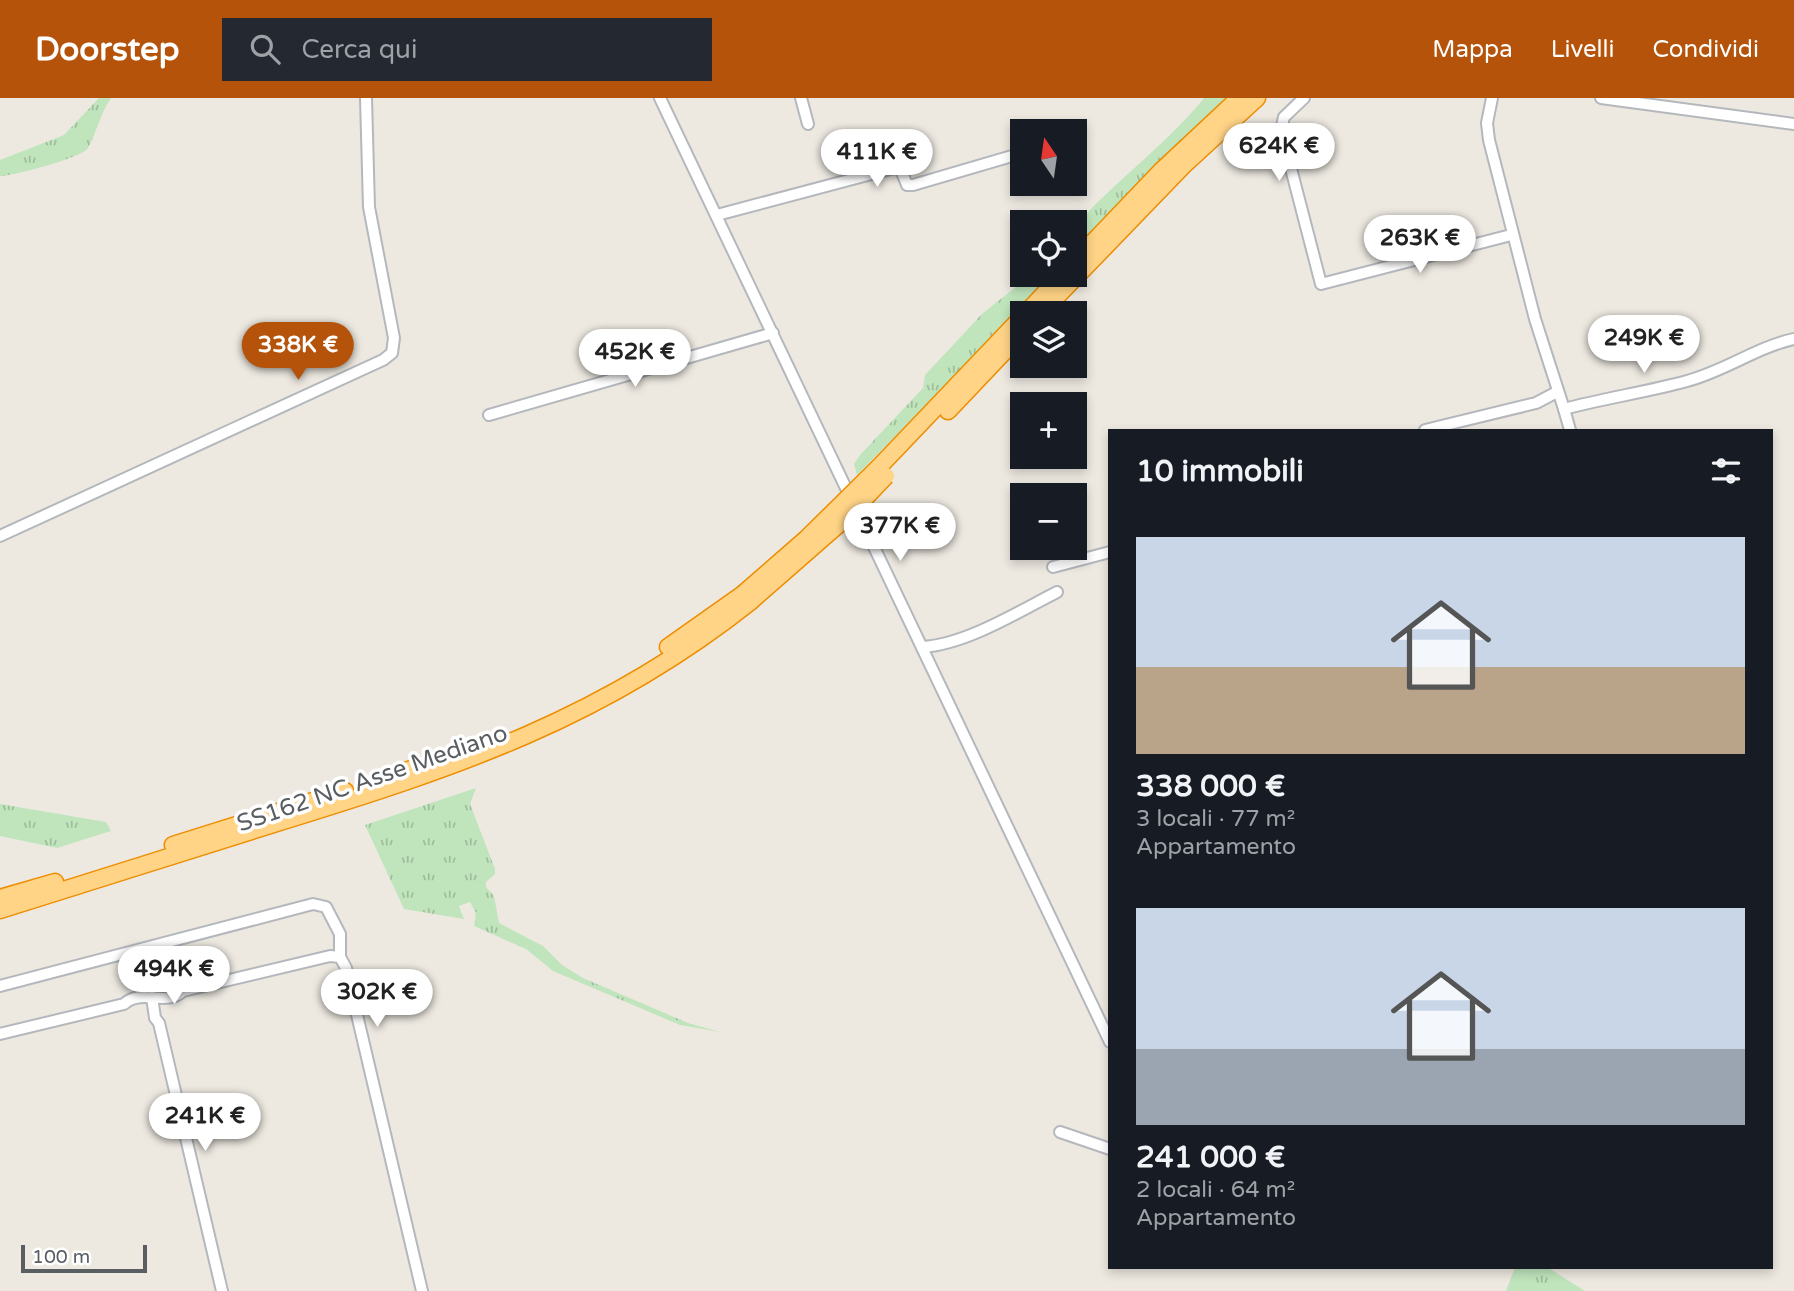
<!DOCTYPE html>
<html lang="it">
<meta charset="utf-8">
<style>
:root{--surface:#171b24;--page:#242831;--text:#f1f3f6;--muted:#9ea1a6;--accent:#b45309}
body{margin:0;font-family:"Varela Round",sans-serif;background:var(--page);color:var(--text);height:100vh;display:flex;flex-direction:column;font-size:26px;white-space:nowrap}
*{box-sizing:border-box;margin:0}
p{font-size:23px;color:var(--muted)}
.icon{flex:none;width:38px;height:38px;fill:none;stroke:currentColor;stroke-width:2;stroke-linecap:round;stroke-linejoin:round}
.map{position:relative;flex:1;overflow:hidden}
.side{position:absolute;left:1108px;top:331px;width:665px;height:840px;display:flex;flex-direction:column;background:var(--surface);border-radius:0px;box-shadow:0 4px 10px #0003}
.side>*{flex:none}
.needle{width:46px;rotate:347deg}
.controls{position:absolute;left:1010px;top:21px;display:grid;gap:14px}
.controls a{display:grid;place-items:center;width:77px;height:77px;border-radius:0px;background:var(--surface);box-shadow:0 4px 10px #0003;font-size:35px}
.scale{position:absolute;left:21px;bottom:18px;width:126px;box-sizing:border-box;padding-left:7px;border:4px solid #595e62;border-top:0;font-size:19px;line-height:24px;white-space:nowrap;color:#595e62;-webkit-text-stroke:5px #fff;paint-order:stroke}
.price{position:absolute;translate:-50% -60px;padding:0 16px;border-radius:24px;background:#fff;color:#222;font-size:23px;line-height:46px;filter:drop-shadow(0 2px 4px #0008)}
.price::after{content:'';position:absolute;left:50%;top:42px;width:21px;height:16px;margin-left:-10px;background:inherit;clip-path:polygon(0 0,100% 0,50% 100%)}
.price.selected{background:var(--accent);color:#fff}
ul{padding:0;list-style:none}
li{display:grid;align-content:center;gap:14px;height:371px;padding:0 28px}
li span{display:grid;place-items:center;height:217px;border-radius:0px;color:#555}
li>.icon{margin-inline-start:auto}
span .icon{width:126px;height:126px;fill:#fffc;stroke-width:1}
li b{font-size:30px}
h2{display:flex;justify-content:space-between;align-items:center;height:84px;padding:0 28px;font-size:30px}
header{display:flex;align-items:center;gap:42px;box-sizing:border-box;height:98px;padding:0 35px;background:var(--accent);color:#fff}
header strong{font-size:33px}
nav{display:flex;gap:38px;margin-inline-start:auto;font-size:24px}
.search{width:490px;height:63px;background:var(--page);display:flex;align-items:center;gap:18px;box-sizing:border-box;padding:0 24px;border-radius:0px;color:var(--muted);font-size:26px}
.map>svg:first-child{display:block}
</style>
<header>
<strong>Doorstep</strong>
<div class="search"><svg class="icon" aria-label="search" viewBox="0 0 24 24"><circle cx="10" cy="10" r="6"/><path d="M15 15l6 6"/></svg>Cerca qui</div>
<nav><a>Mappa</a><a>Livelli</a><a>Condividi</a></nav>
</header>
<div class="map">
<svg width="1794" height="1193" viewBox="0 0 1794 1193">
<defs>
<pattern id="grass-tufts" width="24" height="20" patternUnits="userSpaceOnUse" patternTransform="scale(1.75)"><rect width="24" height="20" fill="#c0e5bc"/><path d="M3 7l-1-3M5 7V3M7 7l1-3M15 17l-1-3M17 17v-4M19 17l1-3" fill="none" stroke="#9fbd9c"/></pattern>
</defs>
<rect width="100%" height="100%" fill="#ede9e1"/>
<!-- grass -->
<g fill="url(#grass-tufts)">
<path d="M 99,0 L 111,0 C 100,16 97,34 88,50 C 82,60 13,78 0,78 L 0,62 L 64,37 Z"/>
<path d="M 1204,0 L 1230,0 L 1075,154 L 1075,128 C 1115,83 1166,47 1204,0 Z"/>
<path d="M 1031,177 L 1053,177 L 857,377 L 854,366 L 860,357 L 923,290 L 925,277 L 983,215 Z"/>
<path d="M 476,690 L 470,706 L 495,771 L 495,776 L 486,784 L 486,789 L 494,798 L 499,825 L 543,848 L 562,867 L 583,880 L 688,925 L 720,934 L 680,927 L 553,873 L 526,851 L 474,828 L 476,815 L 470,804 L 459,808 L 464,821 L 404,811 L 365,727 Z"/>
<path d="M 0,706 L 106,724 L 111,733 L 57,750 L 0,738 Z"/>
<path d="M 1515,1169 L 1547,1169 L 1585,1193 L 1506,1193 Z"/>
</g>
<g fill="none" stroke-linecap="round" stroke-linejoin="round">
<!-- minor casing -->
<g stroke="#b4b8bc" stroke-width="14">
<g id="minor">
<path d="M 660,0 L 1110,944"/>
<path d="M 801,0 L 808,26"/>
<path d="M 1304,0 L 1284,19 L 1281,32 L 1321,186 L 1511,137"/>
<path d="M 1492,0 L 1487,25 L 1489,42 L 1535,221 L 1564,311"/>
<path d="M 1601,0 L 1794,26"/>
<path d="M 717,117 L 894,70 L 901,72 L 907,87 L 913,87 L 1022,55"/>
<path d="M 489,317 L 773,235"/>
<path d="M 1425,332 L 1536,305 L 1557,294"/>
<path d="M 1570,332 L 1564,311 C 1605,300 1647,294 1687,283 C 1725,273 1757,249 1794,241"/>
<path d="M 0,438 L 383,262 L 392,255 L 394,240 L 369,109 L 366,0"/>
<path d="M 1053,469 L 1110,454"/>
<path d="M 922,549 C 965,547 1020,513 1057,494"/>
<path d="M 0,888 L 313,806 L 326,809 L 340,836 L 340,859"/>
<path d="M 152,899 L 155,920 L 159,925 L 222,1193"/>
<path d="M 0,936 L 124,906 C 141,890 166,909 183,893 L 330,858 L 340,859 L 346,870 L 422,1193"/>
<path d="M 1060,1034 L 1110,1051"/>
</g>
</g>
<!-- highway casing -->
<g stroke="#ee8d00" stroke-width="19">
<g id="highway">
<path d="M 1074,164 L 1161,73 L 1239,0"/>
<path d="M 1026,215 L 1062,177"/>
<path d="M 1041,215 L 1185,66 L 1257,0"/>
<path d="M 948,313 L 1022,235"/>
<path d="M 878,370 L 1022,219"/>
<path d="M 668,549 L 743,496"/>
<path d="M 387,679 L 442,661"/>
<path d="M 173,747 L 345,693"/>
<path d="M 0,800 L 55,784"/>
<path d="M 0,812 C 94,782 189,753 283,723 C 458,669 604,620 750,504"/>
</g>
</g>
<!-- minor -->
<use href="#minor" stroke="#fff" stroke-width="10"/>
<!-- highway -->
<use href="#highway" stroke="#ffd486" stroke-width="16"/>
<!-- highway-bridge casing -->
<g stroke="#ee8d00" stroke-width="19" stroke-linecap="butt">
<g id="highway-bridge">
<path d="M 743,496 L 806,441 L 878,370"/>
<path d="M 750,504 L 847,419 L 886,378"/>
</g>
</g>
<!-- highway-bridge -->
<use href="#highway-bridge" stroke="#ffd486" stroke-width="16"/>
</g>
<g text-anchor="middle" stroke-width="7" stroke-linejoin="round" paint-order="stroke">
<!-- street labels -->
<g font-size="24" fill="#595e62" stroke="#fff">
<text transform="translate(372 680) rotate(-19)" y="8">SS162 NC Asse Mediano</text>
</g>
</g>
</svg>
<div class="controls">
<a><svg class="needle" viewBox="-14 -14 28 28"><path d="M0-13l5 13h-10z" fill="#e53935"/><path d="M0 13l5-13h-10z" fill="#9ea1a6"/></svg></a>
<a><svg class="icon" aria-label="locate" viewBox="0 0 24 24"><circle cx="12" cy="12" r="6"/><path d="M12 2v4M12 18v4M2 12h4M18 12h4"/></svg></a>
<a><svg class="icon" aria-label="layers" viewBox="0 0 24 24"><path d="M12 4l9 5-9 5-9-5zM3 14l9 5 9-5"/></svg></a>
<a>+</a>
<a>−</a>
</div>
<div class="scale">100 m</div>
<b class="price" style="left:1279px;top:85px">624K €</b>
<b class="price" style="left:877px;top:91px">411K €</b>
<b class="price" style="left:1420px;top:177px">263K €</b>
<b class="price" style="left:1644px;top:277px">249K €</b>
<b class="price selected" style="left:298px;top:284px">338K €</b>
<b class="price" style="left:635px;top:291px">452K €</b>
<b class="price" style="left:900px;top:465px">377K €</b>
<b class="price" style="left:174px;top:908px">494K €</b>
<b class="price" style="left:377px;top:931px">302K €</b>
<b class="price" style="left:205px;top:1055px">241K €</b>
<section class="side">
<h2>10 immobili<svg class="icon" aria-label="filters" viewBox="0 0 24 24"><path d="M4 7h16M4 17h16"/><circle cx="9" cy="7" r="2"/><circle cx="15" cy="17" r="2"/></svg></h2>
<ul>
<li><span style="background:linear-gradient(#c9d6e8 60%,#b9a48a 0)"><svg class="icon" aria-label="home" viewBox="0 0 24 24"><path d="M3 11l9-7 9 7M6 9v11h12V9"/></svg></span><div><b>338 000 €</b><p>3 locali · 77 m²</p><p>Appartamento</p></div></li>
<li><span style="background:linear-gradient(#c9d6e8 65%,#9aa5b1 0)"><svg class="icon" aria-label="home" viewBox="0 0 24 24"><path d="M3 11l9-7 9 7M6 9v11h12V9"/></svg></span><div><b>241 000 €</b><p>2 locali · 64 m²</p><p>Appartamento</p></div></li>
</ul>
</section>
</div>
